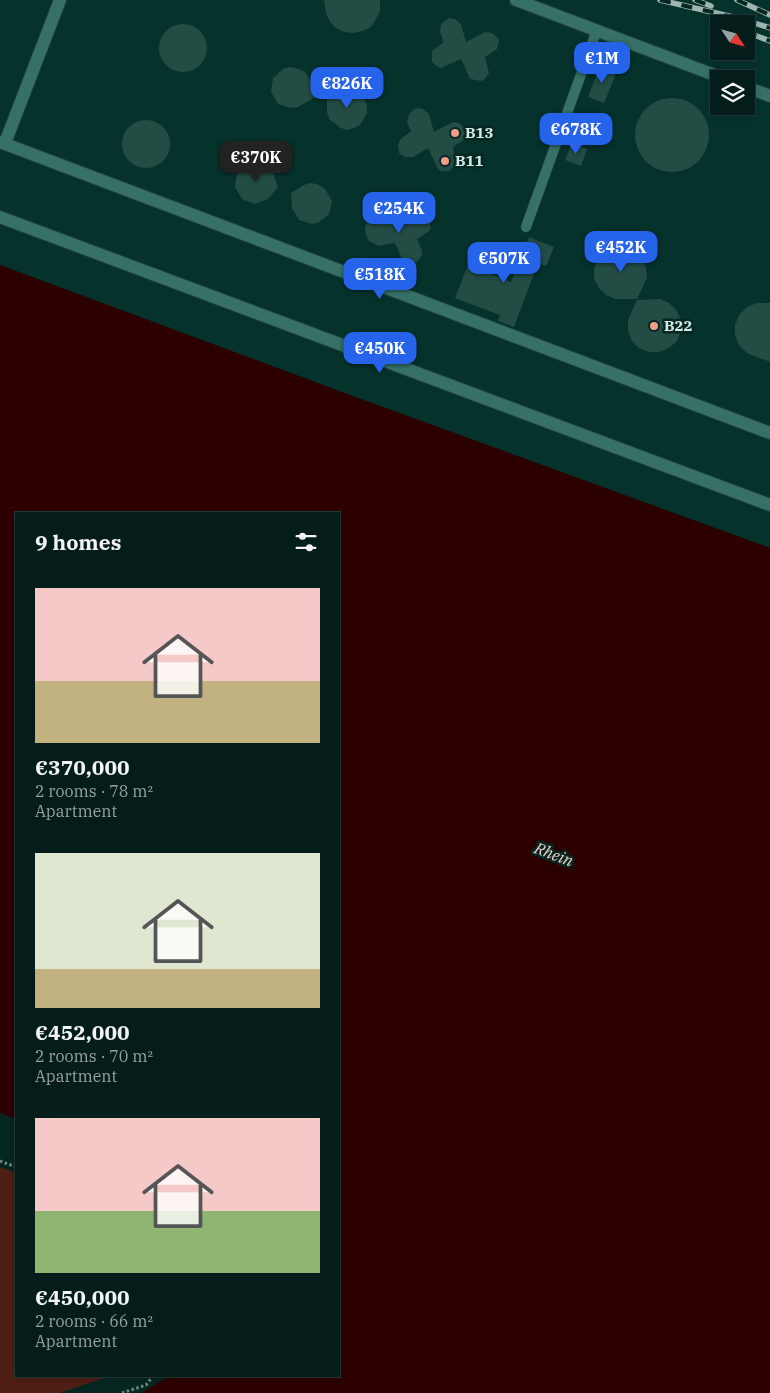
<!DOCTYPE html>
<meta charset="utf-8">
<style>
:root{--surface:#041c1a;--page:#0d2523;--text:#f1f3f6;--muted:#97a1a2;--line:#253a39;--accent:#2563eb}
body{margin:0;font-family:"IBM Plex Serif",serif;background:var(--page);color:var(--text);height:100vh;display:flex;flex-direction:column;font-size:19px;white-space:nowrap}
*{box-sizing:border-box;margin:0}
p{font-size:16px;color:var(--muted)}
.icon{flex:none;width:28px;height:28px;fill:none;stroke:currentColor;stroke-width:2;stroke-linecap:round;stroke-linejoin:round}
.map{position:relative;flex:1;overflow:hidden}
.details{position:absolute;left:15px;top:512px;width:325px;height:865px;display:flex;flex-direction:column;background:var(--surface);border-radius:0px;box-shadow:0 2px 8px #0003,0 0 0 1px var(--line)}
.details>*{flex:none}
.needle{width:32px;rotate:126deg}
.buttons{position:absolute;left:710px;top:15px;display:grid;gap:10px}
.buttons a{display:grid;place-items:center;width:45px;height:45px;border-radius:0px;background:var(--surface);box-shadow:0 2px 8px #0003,0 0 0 1px var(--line);font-size:25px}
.price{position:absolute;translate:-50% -42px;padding:0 11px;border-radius:10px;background:var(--accent);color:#fff;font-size:16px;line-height:32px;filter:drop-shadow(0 1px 2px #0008)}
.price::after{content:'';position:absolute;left:50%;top:30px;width:15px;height:11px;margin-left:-8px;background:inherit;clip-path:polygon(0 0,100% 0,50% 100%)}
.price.selected{background:#222;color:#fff}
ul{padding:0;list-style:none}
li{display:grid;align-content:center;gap:10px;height:265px;padding:0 20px}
li span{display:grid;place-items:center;height:155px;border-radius:0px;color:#555}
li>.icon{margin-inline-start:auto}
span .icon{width:90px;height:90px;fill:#fffc;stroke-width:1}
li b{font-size:21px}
h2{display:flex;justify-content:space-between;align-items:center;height:60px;padding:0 20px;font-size:21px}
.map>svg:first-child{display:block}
</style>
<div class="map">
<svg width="770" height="1393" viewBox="0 0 770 1393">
<rect width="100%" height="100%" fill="#062622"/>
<!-- built -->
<path fill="#06322c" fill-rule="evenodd" d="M 0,0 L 770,0 L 770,548 L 350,395 L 0,265 ZM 719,24 L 746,24 L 746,51 L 719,51 ZM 719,79 L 746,79 L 746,106 L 719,106 Z"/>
<!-- green -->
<path fill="#4f1f15" d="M 0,1167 L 16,1173 L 16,1376 L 105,1376 L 104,1378 L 60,1393 L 0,1393 Z"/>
<!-- water -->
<path fill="#2d0000" d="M 0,265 L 350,395 L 770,548 L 770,1393 L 141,1393 L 169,1376 L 339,1376 L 339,514 L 16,514 L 16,1119 L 0,1113 Z"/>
<!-- building -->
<g fill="#234c45">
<path d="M 324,0 L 380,0 L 380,11 L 376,19 L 371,27 L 363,31 L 354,33 L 344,32 L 336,28 L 330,22 L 326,13 Z"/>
<path d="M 449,18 L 455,19 L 461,24 L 466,42 L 485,32 L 492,33 L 498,38 L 499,41 L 497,49 L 485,57 L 489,73 L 485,79 L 481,81 L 470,79 L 461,59 L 441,68 L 438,67 L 432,62 L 432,51 L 444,42 L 440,32 L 441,24 Z"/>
<circle cx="183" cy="48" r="24"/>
<path d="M 601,64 L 617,71 L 604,103 L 588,97 Z"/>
<path d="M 290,67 L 299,69 L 305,72 L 309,78 L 316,97 L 298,107 L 291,108 L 278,104 L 271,92 L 273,78 L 283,69 Z"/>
<path d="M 346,89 L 355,90 L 361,94 L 365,100 L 367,106 L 367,113 L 360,125 L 354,128 L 347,130 L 341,128 L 330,120 L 327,113 L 327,98 L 339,90 Z"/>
<circle cx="672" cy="135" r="37"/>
<path d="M 419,108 L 423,109 L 429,114 L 434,132 L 453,122 L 459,123 L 465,128 L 466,135 L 465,139 L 453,147 L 456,163 L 455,166 L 449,171 L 441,171 L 438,169 L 428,148 L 413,157 L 405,157 L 399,153 L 398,145 L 400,140 L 411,131 L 407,122 L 409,114 L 414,109 Z"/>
<circle cx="146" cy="144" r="24"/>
<path d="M 572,143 L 587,149 L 581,166 L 565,160 Z"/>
<path d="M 254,163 L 262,164 L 269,168 L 273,173 L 278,187 L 268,199 L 255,204 L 242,199 L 235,187 L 237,174 L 247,164 Z"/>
<path d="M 310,183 L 317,184 L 325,189 L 332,201 L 329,214 L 318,223 L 312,224 L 299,220 L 292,208 L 291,193 L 304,185 Z"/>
<path d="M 382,213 L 390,216 L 404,226 L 412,217 L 417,214 L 424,215 L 429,220 L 431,228 L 429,231 L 417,239 L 422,251 L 422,255 L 418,261 L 410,264 L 403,261 L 395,243 L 378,246 L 368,240 L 365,230 L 366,224 L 372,216 Z"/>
<path d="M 529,237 L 554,247 L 546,266 L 538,263 L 514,327 L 498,321 L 500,315 L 455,298 L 468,265 L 511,282 Z"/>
<path d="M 615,247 L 626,247 L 635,251 L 643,259 L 646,268 L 647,278 L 637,299 L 615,299 L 606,295 L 599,288 L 594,278 L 594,268 L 599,258 L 606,251 Z"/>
<path d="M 660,299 L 669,303 L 677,311 L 681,320 L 681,331 L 677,341 L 669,348 L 659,352 L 649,352 L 639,348 L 632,341 L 628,331 L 628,320 L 637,300 Z"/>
<path d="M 757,303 L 770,303 L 770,362 L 747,353 L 739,345 L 735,335 L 735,325 L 739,315 L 747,307 Z"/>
</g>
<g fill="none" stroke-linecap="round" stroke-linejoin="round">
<!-- service casing -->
<g stroke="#23413d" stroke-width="11">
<path id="service" d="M 526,227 L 597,30"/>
</g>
<!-- minor casing -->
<g stroke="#23413d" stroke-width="14">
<g id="minor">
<path d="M 516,0 L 725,79"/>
<path d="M 746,87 L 770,96"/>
<path d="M 0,142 L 770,433"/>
<path d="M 5,143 L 60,0"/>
<path d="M 0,217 L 770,505"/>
</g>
</g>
<!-- path -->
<g stroke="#6e8984" stroke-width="3" stroke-dasharray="2.5 2.5" stroke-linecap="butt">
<path d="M 0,1161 L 16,1167"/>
<path d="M 122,1393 L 146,1385 L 153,1376"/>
</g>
<!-- service -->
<use href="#service" stroke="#367066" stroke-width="10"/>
<!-- minor -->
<use href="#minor" stroke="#367066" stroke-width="12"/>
<!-- rail casing -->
<g stroke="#9db6b1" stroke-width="5.5">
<g id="rail">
<path d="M 660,0 L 742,19 L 770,28"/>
<path d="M 695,0 L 711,6"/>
<path d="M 737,0 L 770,15"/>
<path d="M 746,32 L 770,41"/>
</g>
</g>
<!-- rail -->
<use href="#rail" stroke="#062622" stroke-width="4" stroke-dasharray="11" stroke-linecap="butt"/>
</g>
<!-- markers -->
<g fill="#f49e8a" stroke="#062622" stroke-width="2">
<circle cx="455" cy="133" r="5"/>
<circle cx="445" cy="161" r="5"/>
<circle cx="654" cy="326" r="5"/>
</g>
<g text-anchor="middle" stroke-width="5" stroke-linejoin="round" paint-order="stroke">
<!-- poi labels -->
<g font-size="15" font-weight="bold" fill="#d4eae5" stroke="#062622" text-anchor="start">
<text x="465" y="138">B13</text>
<text x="455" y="166">B11</text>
<text x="664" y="331">B22</text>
</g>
<!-- water labels -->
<g font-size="16" font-style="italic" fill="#f5d0c7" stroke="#062622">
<text transform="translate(554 854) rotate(21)" y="6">Rhein</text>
</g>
</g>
</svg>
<div class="buttons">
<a><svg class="needle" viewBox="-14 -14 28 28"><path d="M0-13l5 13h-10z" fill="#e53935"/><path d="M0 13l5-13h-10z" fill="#97a1a2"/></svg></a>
<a><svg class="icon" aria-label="layers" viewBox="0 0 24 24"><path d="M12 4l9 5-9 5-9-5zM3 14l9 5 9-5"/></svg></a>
</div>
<b class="price" style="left:602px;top:84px">€1M</b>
<b class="price" style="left:347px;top:109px">€826K</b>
<b class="price" style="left:576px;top:155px">€678K</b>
<b class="price selected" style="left:256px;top:183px">€370K</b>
<b class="price" style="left:399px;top:234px">€254K</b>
<b class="price" style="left:621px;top:273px">€452K</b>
<b class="price" style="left:504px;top:284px">€507K</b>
<b class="price" style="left:380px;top:300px">€518K</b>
<b class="price" style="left:380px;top:374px">€450K</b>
<section class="details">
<h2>9 homes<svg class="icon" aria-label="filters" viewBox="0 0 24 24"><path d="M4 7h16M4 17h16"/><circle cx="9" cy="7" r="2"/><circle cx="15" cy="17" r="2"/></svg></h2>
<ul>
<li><span style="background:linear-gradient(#f6c9c9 60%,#c2b280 0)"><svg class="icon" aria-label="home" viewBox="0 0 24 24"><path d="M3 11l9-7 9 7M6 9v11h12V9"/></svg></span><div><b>€370,000</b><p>2 rooms · 78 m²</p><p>Apartment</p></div></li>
<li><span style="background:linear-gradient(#dfe7d0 75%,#c2b280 0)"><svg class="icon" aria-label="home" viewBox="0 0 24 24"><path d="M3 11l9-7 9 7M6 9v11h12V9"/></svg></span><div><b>€452,000</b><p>2 rooms · 70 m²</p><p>Apartment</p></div></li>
<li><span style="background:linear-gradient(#f6c9c9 60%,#8fb573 0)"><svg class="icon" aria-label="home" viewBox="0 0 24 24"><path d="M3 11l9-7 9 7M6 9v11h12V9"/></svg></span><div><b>€450,000</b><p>2 rooms · 66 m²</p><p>Apartment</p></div></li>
</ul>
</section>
</div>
